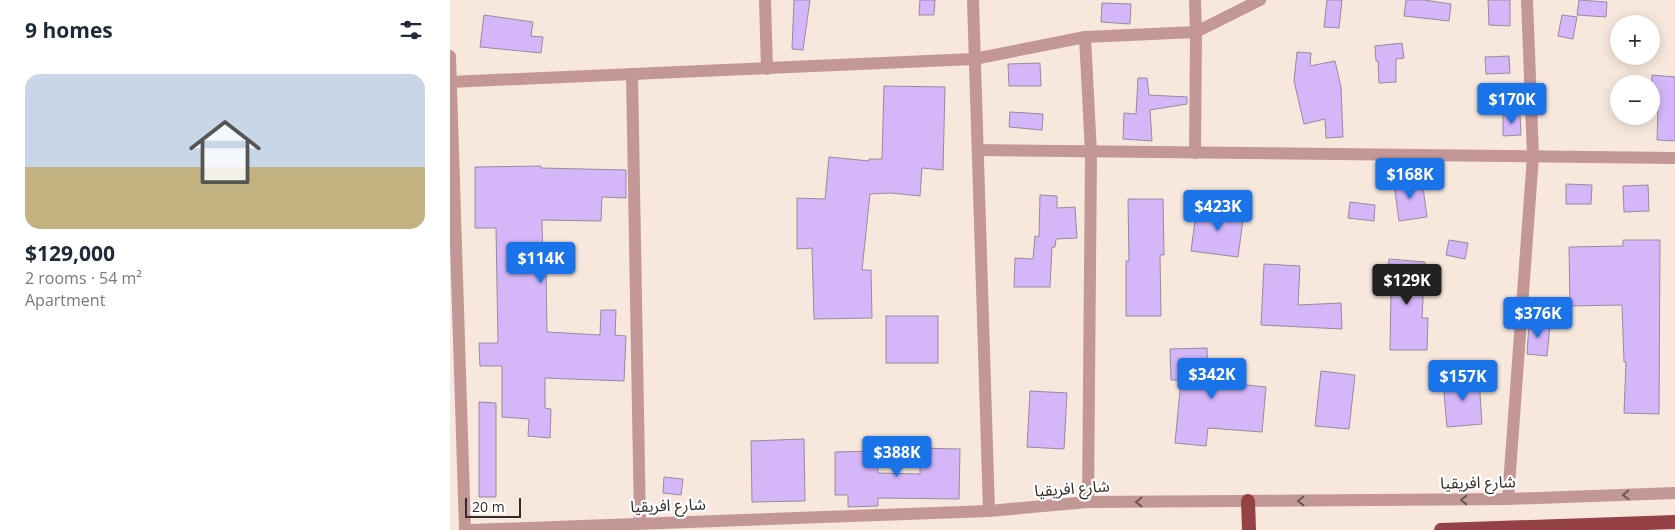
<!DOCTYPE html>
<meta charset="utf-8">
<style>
:root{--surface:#fff;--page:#f2f2f3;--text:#1f2937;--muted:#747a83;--accent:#1a73e8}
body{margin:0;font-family:"Open Sans","Noto Sans Arabic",sans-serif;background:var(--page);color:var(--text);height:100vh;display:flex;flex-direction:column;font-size:19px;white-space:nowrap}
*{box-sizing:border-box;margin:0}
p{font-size:16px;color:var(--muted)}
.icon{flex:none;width:28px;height:28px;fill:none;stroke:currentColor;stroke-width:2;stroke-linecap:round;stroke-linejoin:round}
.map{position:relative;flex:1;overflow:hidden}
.side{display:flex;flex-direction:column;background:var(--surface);width:450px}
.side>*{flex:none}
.fabs{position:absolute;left:1160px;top:15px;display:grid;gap:10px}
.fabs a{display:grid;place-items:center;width:50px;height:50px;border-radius:50%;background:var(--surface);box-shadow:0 2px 12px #0003;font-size:25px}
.scale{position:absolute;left:15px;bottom:12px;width:56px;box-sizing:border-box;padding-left:5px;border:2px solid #332d29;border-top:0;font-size:14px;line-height:18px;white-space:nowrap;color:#332d29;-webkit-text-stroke:4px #fff;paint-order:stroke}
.price{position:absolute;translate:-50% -42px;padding:0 11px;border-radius:5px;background:var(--accent);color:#fff;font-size:16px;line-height:32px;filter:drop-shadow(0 1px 2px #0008)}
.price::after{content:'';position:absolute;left:50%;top:30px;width:15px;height:11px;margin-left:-8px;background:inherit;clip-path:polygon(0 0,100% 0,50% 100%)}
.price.active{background:#222;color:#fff}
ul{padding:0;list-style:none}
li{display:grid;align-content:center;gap:10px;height:265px;padding:0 25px}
li span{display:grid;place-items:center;height:155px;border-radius:15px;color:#555}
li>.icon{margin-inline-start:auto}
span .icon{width:90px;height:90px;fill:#fffc;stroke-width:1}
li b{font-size:21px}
h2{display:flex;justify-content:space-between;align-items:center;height:60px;padding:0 25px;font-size:21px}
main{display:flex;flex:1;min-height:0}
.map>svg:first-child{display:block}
</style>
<main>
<section class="side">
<h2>9 homes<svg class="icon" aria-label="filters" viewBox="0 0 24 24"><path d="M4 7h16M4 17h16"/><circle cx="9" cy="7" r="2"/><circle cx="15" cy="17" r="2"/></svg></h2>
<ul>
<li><span style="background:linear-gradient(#c9d6e8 60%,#c2b280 0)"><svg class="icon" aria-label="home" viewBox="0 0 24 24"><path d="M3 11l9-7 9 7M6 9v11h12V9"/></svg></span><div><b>$129,000</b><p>2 rooms · 54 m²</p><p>Apartment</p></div></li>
</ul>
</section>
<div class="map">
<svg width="1225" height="530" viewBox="0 0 1225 530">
<rect width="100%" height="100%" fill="#f8e7dc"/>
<!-- building -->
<g fill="#d5b6f8" stroke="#938d9c">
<path d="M 344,0 L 360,0 L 353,50 L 342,49 Z"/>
<path d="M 470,0 L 485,0 L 484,15 L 469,15 Z"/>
<path d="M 877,0 L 892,0 L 889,28 L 874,27 Z"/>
<path d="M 956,0 L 974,0 L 1001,4 L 999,21 L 954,16 Z"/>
<path d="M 1038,0 L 1060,0 L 1060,26 L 1039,25 Z"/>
<path d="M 1129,0 L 1157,2 L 1156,17 L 1127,15 Z"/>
<path d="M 652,3 L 681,4 L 680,24 L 651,22 Z"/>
<path d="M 34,15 L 83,22 L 81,36 L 93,37 L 91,53 L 30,47 Z"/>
<path d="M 1112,15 L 1127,17 L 1123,39 L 1108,36 Z"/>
<path d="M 952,43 L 954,58 L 946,59 L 946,82 L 929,83 L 928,61 L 926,61 L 925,46 Z"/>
<path d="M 847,52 L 861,53 L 860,66 L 885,61 L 891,87 L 893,137 L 876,138 L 875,119 L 854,124 L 844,81 Z"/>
<path d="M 1059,56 L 1060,73 L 1036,74 L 1035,57 Z"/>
<path d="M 590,63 L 591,86 L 559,86 L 558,64 Z"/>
<path d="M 1202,75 L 1225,77 L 1225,141 L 1207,140 L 1208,106 L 1201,106 Z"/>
<path d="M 688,78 L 697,78 L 699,95 L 737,97 L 737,104 L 700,110 L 702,141 L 673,139 L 674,113 L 686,114 Z"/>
<path d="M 434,86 L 495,87 L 493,170 L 472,168 L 470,196 L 441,193 L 420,194 L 412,270 L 421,270 L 422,318 L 364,319 L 362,248 L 347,249 L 347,198 L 375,199 L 379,157 L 419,161 L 419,159 L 432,159 Z"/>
<path d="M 560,112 L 593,114 L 592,130 L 559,127 Z"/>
<path d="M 1070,114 L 1071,135 L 1053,136 L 1053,115 Z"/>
<path d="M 91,166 L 91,168 L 176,170 L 176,198 L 152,197 L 151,221 L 92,220 L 93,270 L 96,270 L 97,332 L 150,335 L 151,310 L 166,310 L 165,335 L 176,336 L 174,381 L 95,378 L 95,408 L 101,409 L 100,438 L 78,436 L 79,419 L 52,417 L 52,366 L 30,366 L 29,343 L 48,343 L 46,228 L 25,228 L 25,167 Z"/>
<path d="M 972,180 L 977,217 L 949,221 L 944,184 Z"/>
<path d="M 1116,184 L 1142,185 L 1141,204 L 1116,204 Z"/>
<path d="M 1198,185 L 1199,211 L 1174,212 L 1173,186 Z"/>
<path d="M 590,195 L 607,196 L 607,208 L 625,207 L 627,238 L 606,239 L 605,247 L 602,247 L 600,287 L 564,287 L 565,258 L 583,259 L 585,236 L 589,237 Z"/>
<path d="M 678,199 L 713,199 L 714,255 L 710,255 L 711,316 L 676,316 L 676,261 L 679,261 Z"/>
<path d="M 900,202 L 925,205 L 924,221 L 898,218 Z"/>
<path d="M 747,206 L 794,212 L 788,257 L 741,251 Z"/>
<path d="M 999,240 L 1018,243 L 1015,259 L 996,255 Z"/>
<path d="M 1173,240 L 1210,240 L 1209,414 L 1174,413 L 1176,362 L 1174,362 L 1172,305 L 1120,306 L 1119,247 L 1173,246 Z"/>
<path d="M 939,259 L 975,262 L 972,318 L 978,318 L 977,350 L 940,350 L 941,292 L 937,292 Z"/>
<path d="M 814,264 L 850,266 L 848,305 L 891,303 L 892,329 L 811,325 Z"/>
<rect x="436" y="316" width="52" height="47"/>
<path d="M 1079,323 L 1100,325 L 1097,356 L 1077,354 Z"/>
<path d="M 757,348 L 758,381 L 816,387 L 812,432 L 758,428 L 756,446 L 725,443 L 731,380 L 721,380 L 720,349 Z"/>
<path d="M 871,371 L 905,375 L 899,429 L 865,426 Z"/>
<path d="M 1029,378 L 1032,424 L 997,427 L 993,381 Z"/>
<path d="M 580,391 L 617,393 L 614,449 L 577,447 Z"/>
<path d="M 29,402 L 46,403 L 46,497 L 29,497 Z"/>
<path d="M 354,439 L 355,501 L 302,502 L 301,441 Z"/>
<path d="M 470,448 L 510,449 L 509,499 L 428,498 L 428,506 L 398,507 L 398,495 L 385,495 L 385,452 L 427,451 L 428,473 L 470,474 Z"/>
<path d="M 214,477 L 233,479 L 231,495 L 213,493 Z"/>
</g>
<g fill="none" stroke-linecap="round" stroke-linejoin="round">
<!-- minor -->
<g stroke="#c49797" stroke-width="12">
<path d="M 315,0 L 317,69"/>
<path d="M 523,0 L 539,511"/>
<path d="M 745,0 L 746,32 L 745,153"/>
<path d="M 635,37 L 641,153 L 638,502"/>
<path d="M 0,56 L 15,530"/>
<path d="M 182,74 L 190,523"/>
<path d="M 0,82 L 524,59 L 635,37 L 746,32 L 810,0"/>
<path d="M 528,150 L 1225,158"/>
<path d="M 1058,499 L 1083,156 L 1077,0"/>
</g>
<!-- tertiary -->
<path stroke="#c49797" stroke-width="12" d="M 21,530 L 539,511 L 638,502 L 1058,499 L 1225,493"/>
<!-- trunk -->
<g stroke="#954246" stroke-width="14">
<path d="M 798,501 L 799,530"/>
<path d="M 991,530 L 1225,522"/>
</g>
</g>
<!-- one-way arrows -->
<defs><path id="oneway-chevron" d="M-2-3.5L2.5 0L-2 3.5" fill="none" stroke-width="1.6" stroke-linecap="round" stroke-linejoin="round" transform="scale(1.25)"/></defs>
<g stroke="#6d5755">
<use href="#oneway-chevron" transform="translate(1176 495) rotate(178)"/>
<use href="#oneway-chevron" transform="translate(1014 500) rotate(180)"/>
<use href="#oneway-chevron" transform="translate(851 501) rotate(180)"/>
<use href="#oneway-chevron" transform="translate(689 502) rotate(180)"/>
</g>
<g text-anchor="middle" stroke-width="4.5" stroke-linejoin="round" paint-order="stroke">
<!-- street labels -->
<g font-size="16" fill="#332d29" stroke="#fff">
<text transform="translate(1028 482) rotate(-1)" y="6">شارع افريقيا</text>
<text transform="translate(622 488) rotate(-4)" y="6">شارع افريقيا</text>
<text transform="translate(218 505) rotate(-2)" y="6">شارع افريقيا</text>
</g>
</g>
</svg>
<div class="fabs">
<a>+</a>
<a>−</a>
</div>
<div class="scale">20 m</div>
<b class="price" style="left:1062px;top:125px">$170K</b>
<b class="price" style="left:960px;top:200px">$168K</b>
<b class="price" style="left:768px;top:232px">$423K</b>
<b class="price" style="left:91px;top:284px">$114K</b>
<b class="price active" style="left:957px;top:306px">$129K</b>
<b class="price" style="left:1088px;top:339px">$376K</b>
<b class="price" style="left:762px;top:400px">$342K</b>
<b class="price" style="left:1013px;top:402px">$157K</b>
<b class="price" style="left:447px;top:478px">$388K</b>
</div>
</main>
